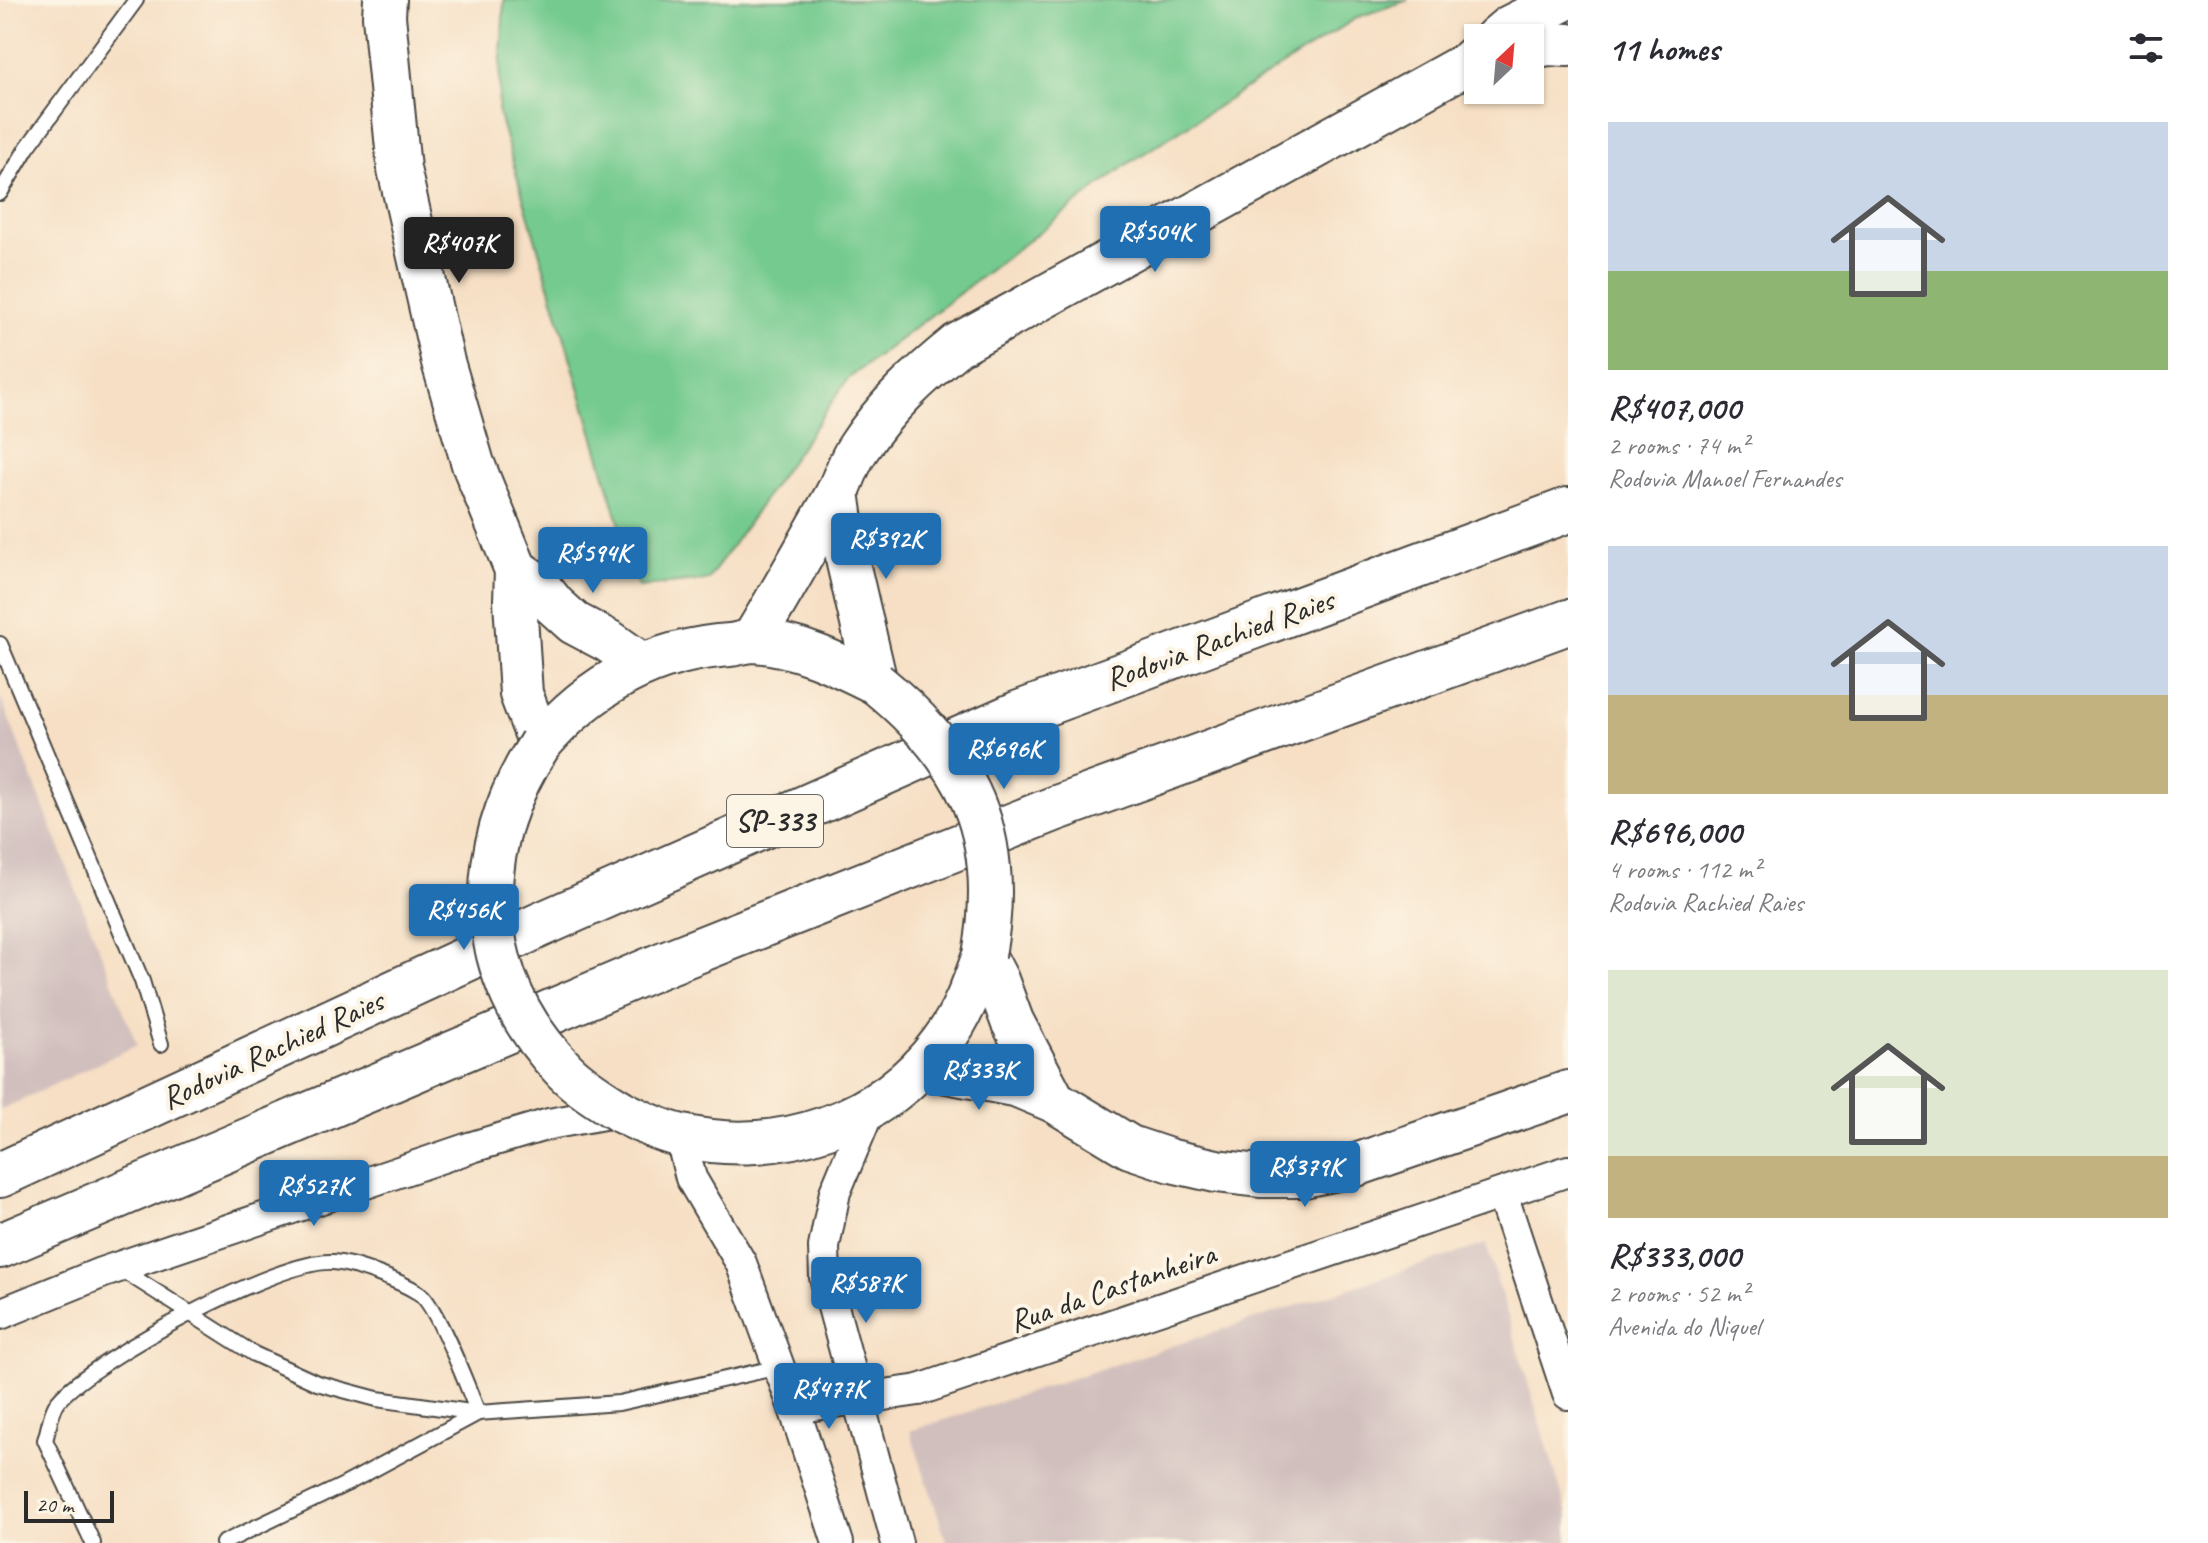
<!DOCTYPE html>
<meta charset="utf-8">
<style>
:root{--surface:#fff;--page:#f2f2f3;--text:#2b2b33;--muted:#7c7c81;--accent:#1f6fb2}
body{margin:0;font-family:Caveat,sans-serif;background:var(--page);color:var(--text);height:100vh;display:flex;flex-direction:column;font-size:30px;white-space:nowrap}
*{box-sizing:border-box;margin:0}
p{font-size:26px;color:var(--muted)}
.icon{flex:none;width:44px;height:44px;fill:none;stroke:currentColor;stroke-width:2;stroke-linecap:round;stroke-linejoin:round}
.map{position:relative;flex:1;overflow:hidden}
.side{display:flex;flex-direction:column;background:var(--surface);width:640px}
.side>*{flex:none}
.needle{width:52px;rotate:26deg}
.tools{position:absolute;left:1464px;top:24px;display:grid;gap:16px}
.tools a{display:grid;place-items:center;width:80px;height:80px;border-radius:0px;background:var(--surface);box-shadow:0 2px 6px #0004;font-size:40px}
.scale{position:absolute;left:24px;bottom:20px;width:90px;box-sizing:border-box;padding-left:8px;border:4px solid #2b2b2b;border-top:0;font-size:22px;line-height:28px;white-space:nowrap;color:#2b2b2b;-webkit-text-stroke:6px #fcf5e5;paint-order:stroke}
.price{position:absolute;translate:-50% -68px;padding:0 18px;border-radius:8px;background:var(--accent);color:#fff;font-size:26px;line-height:52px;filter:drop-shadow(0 2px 4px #0008)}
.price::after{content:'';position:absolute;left:50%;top:48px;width:24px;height:18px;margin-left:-12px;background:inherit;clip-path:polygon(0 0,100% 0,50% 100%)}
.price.selected{background:#222;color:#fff}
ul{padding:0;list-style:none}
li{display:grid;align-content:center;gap:16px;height:424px;padding:0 40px}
li span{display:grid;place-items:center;height:248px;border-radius:0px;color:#555}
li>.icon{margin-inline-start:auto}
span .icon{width:144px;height:144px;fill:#fffc;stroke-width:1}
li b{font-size:34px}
h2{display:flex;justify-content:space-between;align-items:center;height:96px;padding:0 40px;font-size:34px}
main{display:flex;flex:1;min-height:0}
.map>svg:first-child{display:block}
</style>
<main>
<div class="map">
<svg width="1568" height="1543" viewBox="0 0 1568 1543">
<rect width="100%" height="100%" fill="#fcf5e5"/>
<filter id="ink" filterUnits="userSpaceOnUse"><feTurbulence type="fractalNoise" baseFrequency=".0125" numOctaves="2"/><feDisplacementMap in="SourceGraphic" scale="16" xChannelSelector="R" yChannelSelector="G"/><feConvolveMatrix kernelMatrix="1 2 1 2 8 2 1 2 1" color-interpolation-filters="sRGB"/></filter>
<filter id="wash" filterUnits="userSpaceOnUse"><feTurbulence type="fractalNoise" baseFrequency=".006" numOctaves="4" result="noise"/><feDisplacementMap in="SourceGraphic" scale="32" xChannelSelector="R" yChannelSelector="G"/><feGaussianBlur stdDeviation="1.8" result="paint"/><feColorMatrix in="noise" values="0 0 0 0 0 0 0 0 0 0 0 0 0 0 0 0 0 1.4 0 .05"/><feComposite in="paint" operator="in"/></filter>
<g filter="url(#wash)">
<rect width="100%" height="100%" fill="#f6dfc4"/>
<!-- industrial -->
<g fill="#d1bfbe">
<path d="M 0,696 L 137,1045 L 0,1110 Z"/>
<path d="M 1486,1244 L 1568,1515 L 1568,1543 L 947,1543 L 910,1431 Z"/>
</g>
<!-- green -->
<path fill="#74ca8f" stroke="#507a5d" stroke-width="2" d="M 504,0 L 1408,0 L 1358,17 L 1129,163 L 848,379 L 708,580 L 638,587 L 498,112 Z"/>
</g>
<g filter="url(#ink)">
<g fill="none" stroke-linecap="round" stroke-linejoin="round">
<!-- service casing -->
<g stroke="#494642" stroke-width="18">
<g id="service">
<path d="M 0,193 L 27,148 L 136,0"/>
<path d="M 0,644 L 142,981 L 161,1044"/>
<path d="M 119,1268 L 254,1354 L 317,1383 L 377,1399 L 478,1413 L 619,1403 L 779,1367"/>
<path d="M 93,1543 L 45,1440 C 49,1428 51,1410 59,1400 C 94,1359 280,1258 333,1262 C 356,1264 400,1281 419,1293 C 436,1304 469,1390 478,1413 L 346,1484 L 223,1543"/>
</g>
</g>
<!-- minor casing -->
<g stroke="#494642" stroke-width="34">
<g id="minor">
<path d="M 870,1108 L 835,1192 L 824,1247 L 825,1277 L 897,1543"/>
<path d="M 680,1135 L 691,1178 L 741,1263 L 794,1408 L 838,1543"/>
<path d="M 1502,1194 L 1568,1394"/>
<path d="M 0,1314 L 101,1273 L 472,1147 L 549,1124 L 620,1111"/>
<path d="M 794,1408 L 919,1390 L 1568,1171"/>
</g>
</g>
<!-- secondary casing -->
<g stroke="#494642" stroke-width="46">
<g id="secondary">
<path d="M 385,0 L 384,16 L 399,169 L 443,362 L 473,464 L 516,570 L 515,601 L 521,694 L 540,744 C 590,685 652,650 730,645 C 738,644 746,641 754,641 C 798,644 838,664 876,683"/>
<path d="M 1496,38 L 1509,27 L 1563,0"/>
<path d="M 1530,48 L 1547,44 L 1568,45"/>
<path d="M 838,492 L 848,563 L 876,683"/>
<path d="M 516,570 L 537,584 L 554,605 L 574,623 L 610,642 L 641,664"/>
<path d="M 752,641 C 781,594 808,545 835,497 C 844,481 848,462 859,447 C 885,407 920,375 957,345 L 1468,63 L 1478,54"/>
<path d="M 984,955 L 997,980 L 1012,1021 L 1054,1101"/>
<path d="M 921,1067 L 1018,1086 L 1054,1101 L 1130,1147 L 1172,1161 L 1216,1171 L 1260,1176 L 1304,1176 L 1353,1166 L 1568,1092"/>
<path d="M 620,1111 C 640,1121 660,1131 682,1136 C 778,1158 883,1123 942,1042 C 962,1016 973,986 984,955"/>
</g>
</g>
<!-- motorway casing -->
<g stroke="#494642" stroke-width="48">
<g id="motorway">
<path d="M 0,1175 L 540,925 L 1017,714 L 1568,510"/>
<path d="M 0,1246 L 664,964 L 1054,809 L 1568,622"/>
</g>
</g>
<!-- service -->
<use href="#service" stroke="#fff" stroke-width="14"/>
<!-- minor -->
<use href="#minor" stroke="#fff" stroke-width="30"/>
<!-- secondary -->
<use href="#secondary" stroke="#fff" stroke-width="42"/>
<!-- motorway -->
<use href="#motorway" stroke="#fff" stroke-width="44"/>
<!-- secondary-bridge casing -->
<g stroke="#494642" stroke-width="46" stroke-linecap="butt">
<g id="secondary-bridge">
<path d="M 876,683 C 969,759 1006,834 984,955"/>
<path d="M 540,744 C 469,852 473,977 565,1071 C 581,1087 601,1099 620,1111"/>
</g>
</g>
<!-- secondary-bridge -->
<use href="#secondary-bridge" stroke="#fff" stroke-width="42"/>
</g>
</g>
<g text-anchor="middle" stroke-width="8" stroke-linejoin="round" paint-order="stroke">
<!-- shield labels -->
<rect fill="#fcf5e5" stroke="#6a6863" stroke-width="2" x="727" y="795" width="96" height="52" rx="6"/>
<g font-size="30" font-weight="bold" fill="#2b2b2b">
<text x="775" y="831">SP-333</text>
</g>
<!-- street labels -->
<g font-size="32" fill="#2b2b2b" stroke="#fcf5e5">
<text transform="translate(1219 639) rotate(-20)" y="11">Rodovia Rachied Raies</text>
<text transform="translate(272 1049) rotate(-25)" y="11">Rodovia Rachied Raies</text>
<text transform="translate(1112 1287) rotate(-19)" y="11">Rua da Castanheira</text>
</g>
</g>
</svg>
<div class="tools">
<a><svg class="needle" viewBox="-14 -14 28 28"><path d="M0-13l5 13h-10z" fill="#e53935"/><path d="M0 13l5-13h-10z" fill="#7c7c81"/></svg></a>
</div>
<div class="scale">20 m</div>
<b class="price" style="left:1155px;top:274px">R$504K</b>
<b class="price selected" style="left:459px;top:285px">R$407K</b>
<b class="price" style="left:886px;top:581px">R$392K</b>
<b class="price" style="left:593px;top:595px">R$594K</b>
<b class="price" style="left:1004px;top:791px">R$696K</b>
<b class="price" style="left:464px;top:952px">R$456K</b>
<b class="price" style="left:979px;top:1112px">R$333K</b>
<b class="price" style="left:1305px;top:1209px">R$379K</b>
<b class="price" style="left:314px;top:1228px">R$527K</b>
<b class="price" style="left:866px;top:1325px">R$587K</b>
<b class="price" style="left:829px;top:1431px">R$477K</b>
</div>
<section class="side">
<h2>11 homes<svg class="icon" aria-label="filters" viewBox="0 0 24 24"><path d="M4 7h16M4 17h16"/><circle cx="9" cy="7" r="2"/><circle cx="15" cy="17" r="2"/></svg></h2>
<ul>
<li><span style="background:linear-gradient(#c9d6e8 60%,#8fb573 0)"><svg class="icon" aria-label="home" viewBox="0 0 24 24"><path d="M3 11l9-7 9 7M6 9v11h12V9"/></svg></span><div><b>R$407,000</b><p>2 rooms · 74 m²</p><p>Rodovia Manoel Fernandes</p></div></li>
<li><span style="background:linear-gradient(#c9d6e8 60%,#c2b280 0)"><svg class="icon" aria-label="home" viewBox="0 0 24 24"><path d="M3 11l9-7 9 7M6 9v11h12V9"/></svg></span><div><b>R$696,000</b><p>4 rooms · 112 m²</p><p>Rodovia Rachied Raies</p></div></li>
<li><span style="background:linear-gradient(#dfe7d0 75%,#c2b280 0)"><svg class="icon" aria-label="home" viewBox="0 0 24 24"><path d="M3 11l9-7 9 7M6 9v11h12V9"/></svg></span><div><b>R$333,000</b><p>2 rooms · 52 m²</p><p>Avenida do Niquel</p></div></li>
</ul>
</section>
</main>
